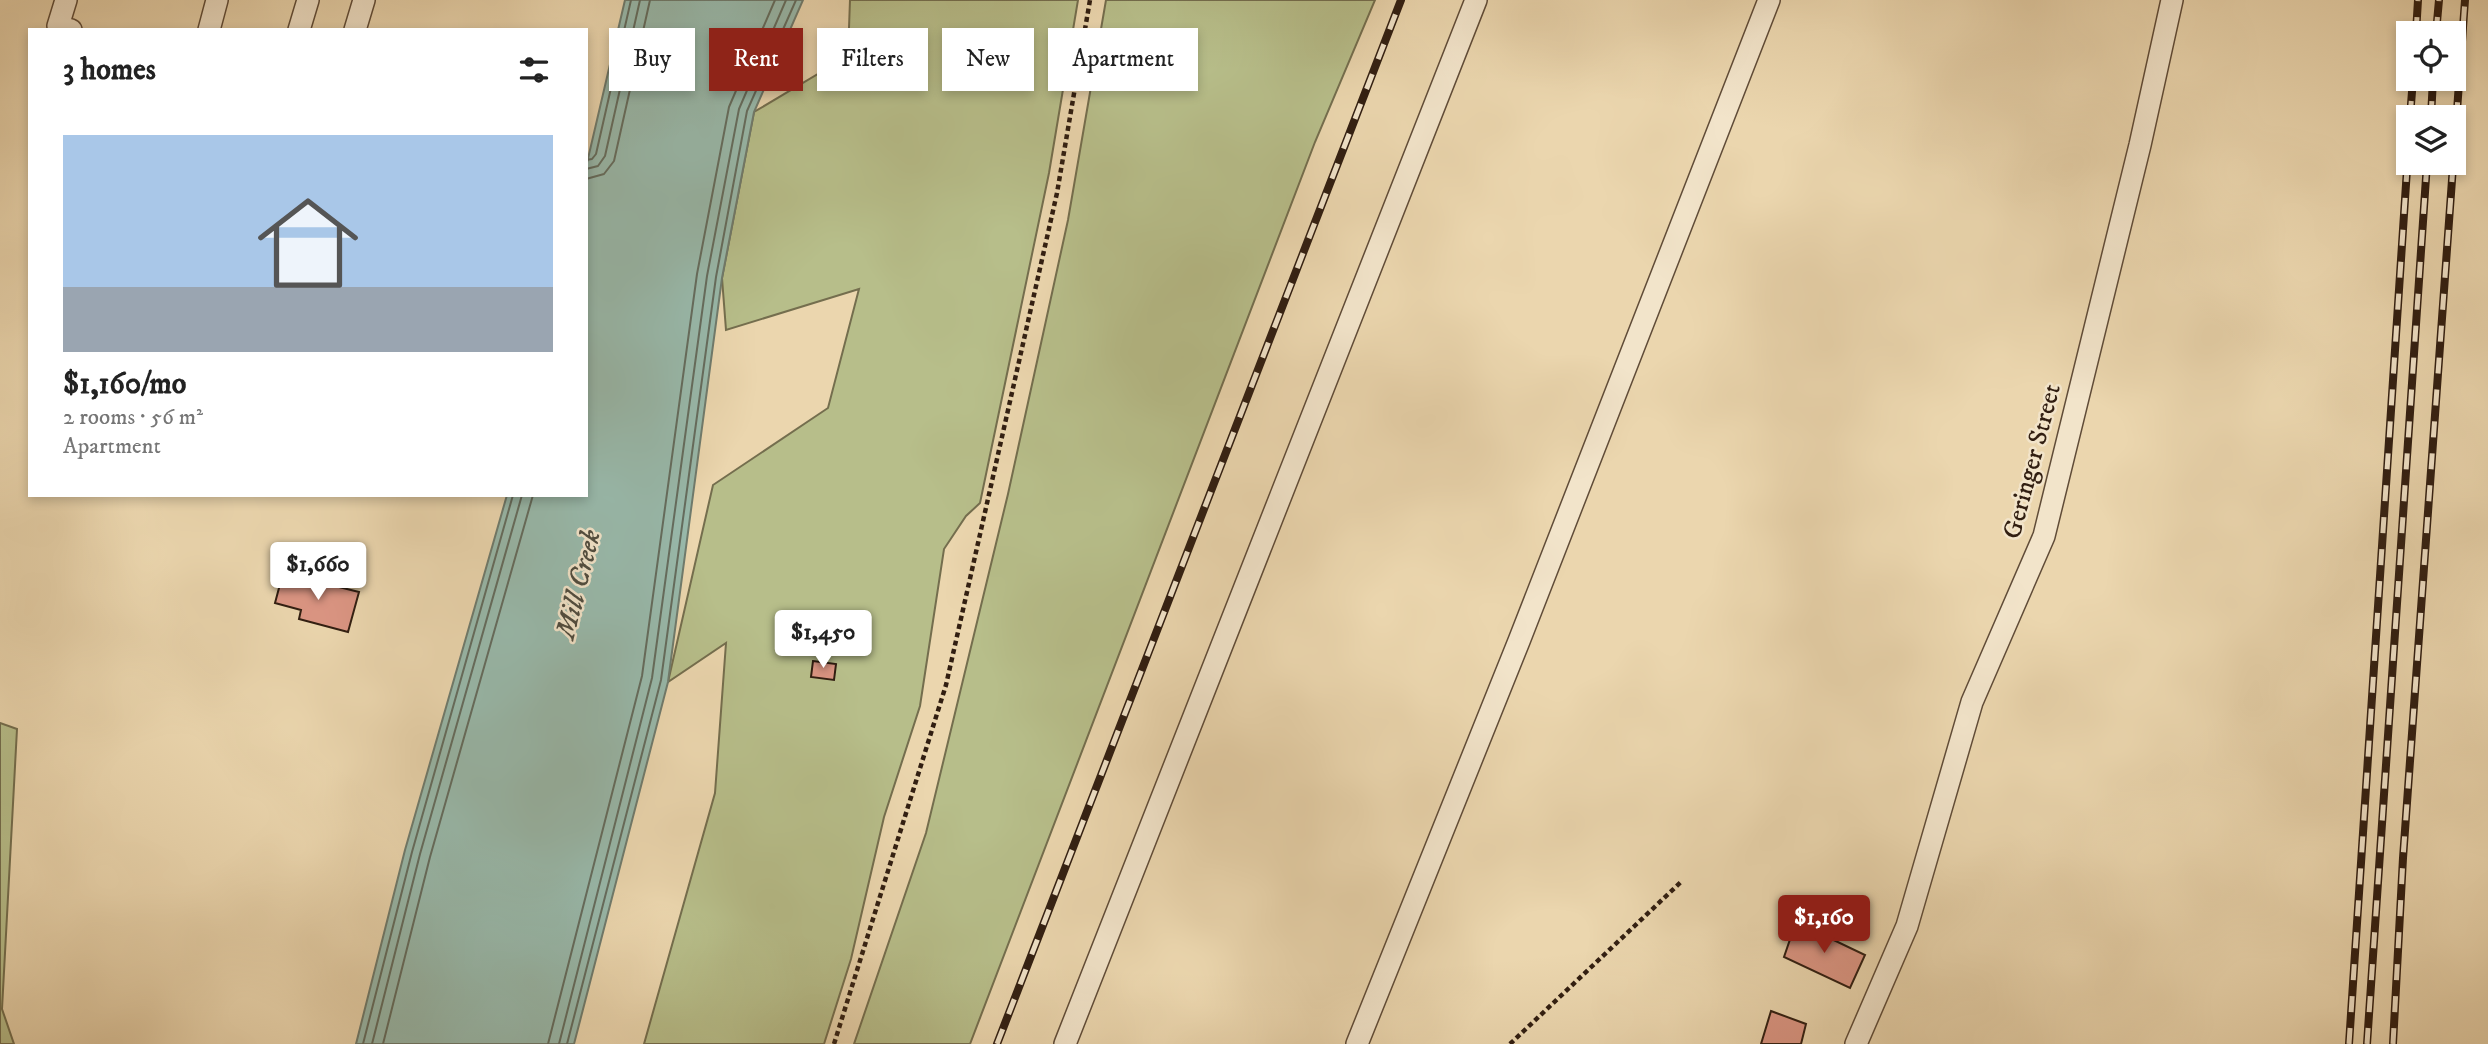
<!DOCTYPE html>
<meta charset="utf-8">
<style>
:root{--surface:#fff;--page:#f2f2f2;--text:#222;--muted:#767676;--accent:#8f2418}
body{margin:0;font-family:"IM FELL DW Pica",serif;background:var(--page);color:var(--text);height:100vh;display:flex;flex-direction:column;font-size:26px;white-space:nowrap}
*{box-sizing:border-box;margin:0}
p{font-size:23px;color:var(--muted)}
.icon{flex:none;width:38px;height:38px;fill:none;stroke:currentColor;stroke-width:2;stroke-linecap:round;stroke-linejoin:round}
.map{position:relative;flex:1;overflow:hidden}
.sheet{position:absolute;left:28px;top:28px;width:560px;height:469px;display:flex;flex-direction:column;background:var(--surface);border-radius:0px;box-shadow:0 4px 10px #0003}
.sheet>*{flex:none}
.guide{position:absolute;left:609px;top:28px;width:665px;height:63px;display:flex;gap:14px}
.buttons{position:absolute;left:2396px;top:21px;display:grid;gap:14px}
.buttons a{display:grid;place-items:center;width:70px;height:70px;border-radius:0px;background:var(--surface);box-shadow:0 4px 10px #0003;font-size:35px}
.price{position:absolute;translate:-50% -60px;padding:0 16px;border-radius:7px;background:#fff;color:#222;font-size:23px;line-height:46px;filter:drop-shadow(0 2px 4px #0008)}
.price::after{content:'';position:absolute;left:50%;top:42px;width:21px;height:16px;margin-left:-10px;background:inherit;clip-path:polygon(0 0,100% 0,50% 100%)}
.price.selected{background:var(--accent);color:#fff}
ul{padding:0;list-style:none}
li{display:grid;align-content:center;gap:14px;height:371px;padding:0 35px}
li span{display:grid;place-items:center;height:217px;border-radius:0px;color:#555}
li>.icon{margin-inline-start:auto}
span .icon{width:126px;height:126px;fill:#fffc;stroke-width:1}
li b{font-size:30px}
h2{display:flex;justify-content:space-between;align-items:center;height:84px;padding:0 35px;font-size:30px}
.pill{padding:0 24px;border-radius:0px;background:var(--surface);box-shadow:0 4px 10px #0003;font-size:24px;line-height:63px}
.pill.selected{background:var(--accent);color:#fff}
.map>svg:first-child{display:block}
</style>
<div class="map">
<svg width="2488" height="1044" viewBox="0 0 2488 1044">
<rect width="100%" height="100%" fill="#ebd6ae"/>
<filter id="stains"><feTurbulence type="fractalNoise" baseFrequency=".00286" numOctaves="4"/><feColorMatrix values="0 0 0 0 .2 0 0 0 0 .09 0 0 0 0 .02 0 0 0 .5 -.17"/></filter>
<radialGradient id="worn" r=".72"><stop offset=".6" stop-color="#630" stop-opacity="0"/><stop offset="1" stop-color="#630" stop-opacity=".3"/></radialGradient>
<!-- green -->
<g fill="#b7be8a" stroke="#746e4e" stroke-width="2">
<path d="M 850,0 L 1078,0 L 1049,173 L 980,503 L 966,516 L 944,549 L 920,706 L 884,817 L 851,959 L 824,1044 L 644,1044 L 715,793 L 726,643 L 668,682 L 713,485 L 828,408 L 859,289 L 726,330 L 722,278 L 754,112 L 848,56 Z"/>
<path d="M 1106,0 L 1375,0 L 1315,142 L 970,1044 L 854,1044 L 926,833 L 1008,494 L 1068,220 Z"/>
<path d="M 0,723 L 17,729 L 2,1009 L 14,1044 L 0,1044 Z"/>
</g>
<!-- water -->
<path fill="#98b9ab" stroke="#6f7b6d" stroke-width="2" d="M 625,0 L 803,0 L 754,112 L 722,278 L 668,682 L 574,1044 L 356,1044 L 405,850 L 507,495 L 586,495 L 586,167 Z"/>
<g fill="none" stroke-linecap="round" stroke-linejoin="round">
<!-- shore -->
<g stroke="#646c5e" stroke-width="2">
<path d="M 586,160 L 592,159 L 596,154 L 631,0"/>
<path d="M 586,169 L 598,166 L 605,156 L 640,0"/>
<path d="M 586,179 L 604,174 L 614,161 L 650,0"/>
<path d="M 363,1044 L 412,852 L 513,495"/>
<path d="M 372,1044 L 420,854 L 522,495"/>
<path d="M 383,1044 L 430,857 L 533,495"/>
<path d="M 548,1044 L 642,676 L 697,274 L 729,107 L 775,0"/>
<path d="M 559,1044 L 652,678 L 707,276 L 739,109 L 786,0"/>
<path d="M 567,1044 L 661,680 L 716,277 L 747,111 L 796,0"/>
</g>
</g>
<!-- building -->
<g fill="#db9583" stroke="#311e11" stroke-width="2">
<path d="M 283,573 L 359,592 L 348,632 L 299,619 L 301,610 L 275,603 Z"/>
<path d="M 813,661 L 836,664 L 834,680 L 811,677 Z"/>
<path d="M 1796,922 L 1865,955 L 1850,988 L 1784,957 Z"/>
<path d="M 1771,1011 L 1806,1024 L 1801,1044 L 1761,1044 Z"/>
</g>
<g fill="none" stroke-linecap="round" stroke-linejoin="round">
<!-- service casing -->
<g stroke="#604c38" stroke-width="24">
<g id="service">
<path d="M 66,0 L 58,26 L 71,30"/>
<path d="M 209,30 L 217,0"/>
<path d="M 299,30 L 308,0"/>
<path d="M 355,30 L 364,0"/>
<path d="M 1065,1044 L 1476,0"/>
<path d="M 1357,1044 L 1519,641 L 1769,0"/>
<path d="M 1856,1044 L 1907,926 L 1972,702 L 2044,536 L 2140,145 L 2172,0"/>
</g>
</g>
<!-- path -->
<g stroke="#311e11" stroke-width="4.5" stroke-dasharray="5 3.5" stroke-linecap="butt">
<path d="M 834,1044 L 946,685 L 1057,193 L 1090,0"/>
<path d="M 1510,1044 L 1682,881"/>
</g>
<!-- service -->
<use href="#service" stroke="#f2e4ca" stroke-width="21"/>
<!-- rail casing -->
<g stroke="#311e11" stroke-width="8">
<g id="rail">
<path d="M 2416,33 L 2418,0"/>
<path d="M 2436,33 L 2439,0"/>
<path d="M 2410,117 L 2413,79"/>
<path d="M 2431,117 L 2433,79"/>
<path d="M 997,1044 L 1401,0"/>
<path d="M 2349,1044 L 2408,154"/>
<path d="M 2367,1044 L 2427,163"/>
<path d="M 2393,1044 L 2403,858 L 2465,0"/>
</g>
</g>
<!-- rail -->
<use href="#rail" stroke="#f2e4ca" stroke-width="5" stroke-dasharray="16" stroke-linecap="butt"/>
</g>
<g text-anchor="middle" stroke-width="5" stroke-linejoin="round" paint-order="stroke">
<!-- street labels -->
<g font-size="26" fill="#311e11" stroke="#f2e4ca">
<text transform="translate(2031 461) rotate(-75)" y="9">Geringer Street</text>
</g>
<!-- water labels -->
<g font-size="28" font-style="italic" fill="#504c3f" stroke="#f2e4ca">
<text transform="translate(577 584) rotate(-76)" y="10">Mill Creek</text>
</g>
</g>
<rect width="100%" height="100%" filter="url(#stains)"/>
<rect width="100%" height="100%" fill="url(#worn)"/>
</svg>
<div class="buttons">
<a><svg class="icon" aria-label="locate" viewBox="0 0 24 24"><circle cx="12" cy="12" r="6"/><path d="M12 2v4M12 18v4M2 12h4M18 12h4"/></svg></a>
<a><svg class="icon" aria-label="layers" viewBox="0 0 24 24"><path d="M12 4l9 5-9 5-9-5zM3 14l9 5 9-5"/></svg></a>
</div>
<b class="price" style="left:318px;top:602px">$1,660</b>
<b class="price" style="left:823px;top:670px">$1,450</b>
<b class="price selected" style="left:1824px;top:955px">$1,160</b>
<div class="guide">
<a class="pill">Buy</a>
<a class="pill selected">Rent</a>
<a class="pill">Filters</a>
<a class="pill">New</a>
<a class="pill">Apartment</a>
</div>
<section class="sheet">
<h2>3 homes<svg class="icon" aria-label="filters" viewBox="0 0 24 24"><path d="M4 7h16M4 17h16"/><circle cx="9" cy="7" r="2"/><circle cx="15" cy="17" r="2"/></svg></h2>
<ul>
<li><span style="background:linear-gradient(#a9c7e8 70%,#9aa5b1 0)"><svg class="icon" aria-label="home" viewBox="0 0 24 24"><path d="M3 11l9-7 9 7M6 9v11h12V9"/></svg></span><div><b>$1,160/mo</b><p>2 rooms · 56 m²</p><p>Apartment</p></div></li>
</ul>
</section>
</div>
